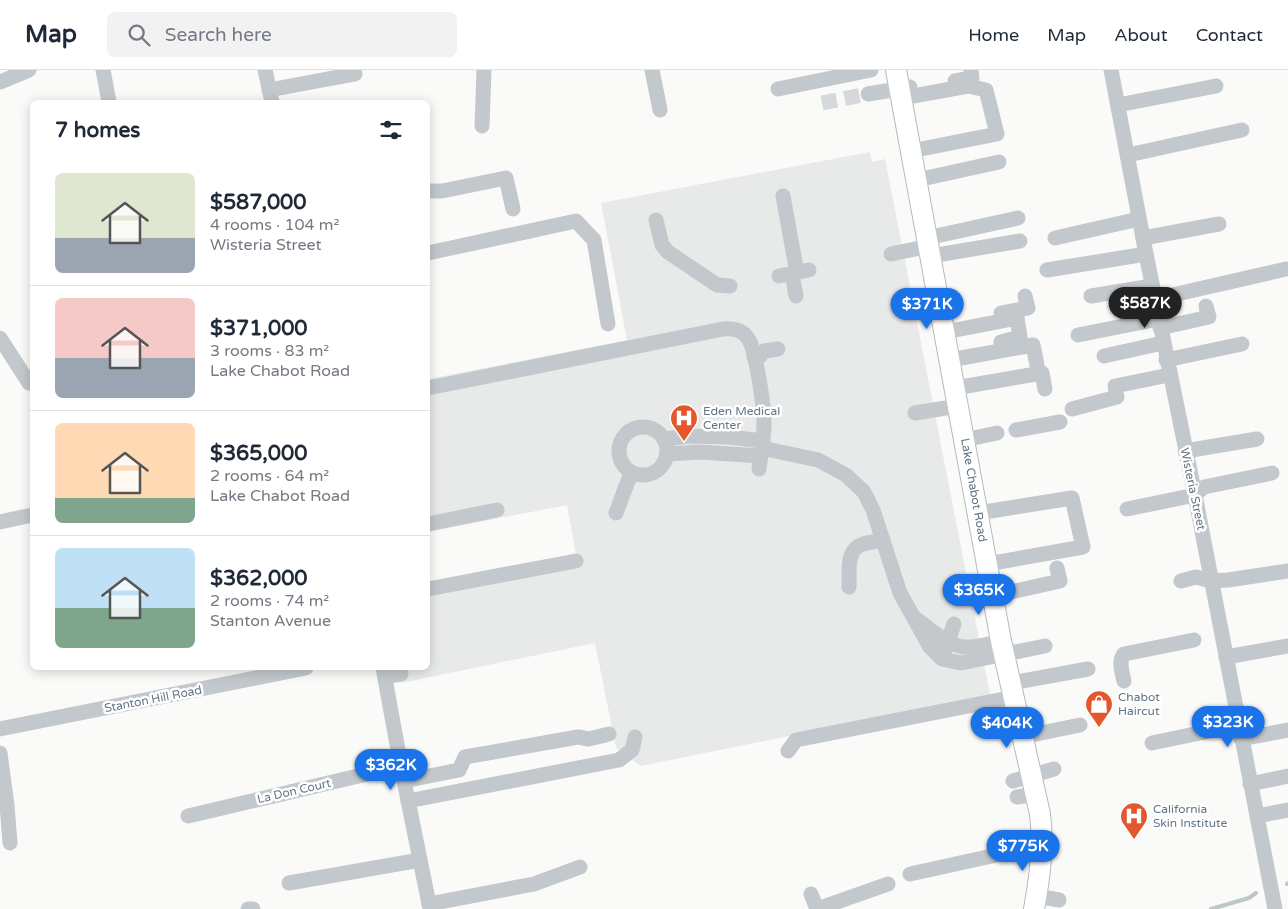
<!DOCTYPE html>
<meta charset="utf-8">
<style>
:root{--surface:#fff;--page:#f2f2f3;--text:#1f2937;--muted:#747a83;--line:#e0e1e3;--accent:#1a73e8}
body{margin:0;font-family:"Varela Round",sans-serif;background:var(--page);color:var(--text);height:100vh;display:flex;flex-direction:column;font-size:19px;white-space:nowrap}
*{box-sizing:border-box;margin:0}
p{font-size:16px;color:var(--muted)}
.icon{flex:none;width:28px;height:28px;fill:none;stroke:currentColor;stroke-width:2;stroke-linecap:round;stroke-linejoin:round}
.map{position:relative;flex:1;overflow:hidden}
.details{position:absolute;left:30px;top:30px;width:400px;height:570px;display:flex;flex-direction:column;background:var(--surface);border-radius:8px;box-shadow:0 2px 12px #0003}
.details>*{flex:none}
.price{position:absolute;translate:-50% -42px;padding:0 11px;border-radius:18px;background:var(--accent);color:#fff;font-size:16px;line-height:32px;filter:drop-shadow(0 1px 2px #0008)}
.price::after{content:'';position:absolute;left:50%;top:30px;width:15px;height:11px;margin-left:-8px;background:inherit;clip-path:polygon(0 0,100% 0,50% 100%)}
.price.current{background:#222;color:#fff}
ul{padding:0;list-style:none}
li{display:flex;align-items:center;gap:15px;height:125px;padding:0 25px}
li+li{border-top:1px solid var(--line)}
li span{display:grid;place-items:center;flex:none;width:140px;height:100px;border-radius:8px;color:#555}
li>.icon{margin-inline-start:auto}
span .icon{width:60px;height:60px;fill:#fffc;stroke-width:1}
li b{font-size:21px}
h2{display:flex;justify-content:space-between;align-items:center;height:60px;padding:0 25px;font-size:21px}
header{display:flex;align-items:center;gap:30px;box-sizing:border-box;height:70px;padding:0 25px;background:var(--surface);border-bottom:1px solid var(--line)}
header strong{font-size:24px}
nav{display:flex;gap:28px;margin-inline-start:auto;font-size:18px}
.search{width:350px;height:45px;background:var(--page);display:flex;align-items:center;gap:12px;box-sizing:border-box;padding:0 18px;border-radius:8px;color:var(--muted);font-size:19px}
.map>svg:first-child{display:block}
</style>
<header>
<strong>Map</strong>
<div class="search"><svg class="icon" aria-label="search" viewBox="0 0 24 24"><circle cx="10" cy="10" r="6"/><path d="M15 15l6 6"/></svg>Search here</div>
<nav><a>Home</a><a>Map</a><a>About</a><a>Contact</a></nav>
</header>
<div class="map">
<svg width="1288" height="839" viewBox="0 0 1288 839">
<rect width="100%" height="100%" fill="#fafaf8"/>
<!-- built -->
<path fill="#e8e9e9" d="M 870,82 L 872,92 L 885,89 L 990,625 L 641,696 L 616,678 L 595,573 L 401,613 L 397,598 L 428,598 L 428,523 L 578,496 L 567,435 L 428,462 L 428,309 L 627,270 L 601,133 Z"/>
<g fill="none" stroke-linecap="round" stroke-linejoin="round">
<!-- stream -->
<g stroke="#bbc7cb" stroke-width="4">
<path d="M 1287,814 L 1288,813"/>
<path d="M 1211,839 L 1249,828 L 1256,823"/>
</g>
<!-- minor-tunnel -->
<path stroke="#d5d9db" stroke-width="15" stroke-dasharray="15 8" stroke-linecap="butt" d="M 822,33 L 868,24"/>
<!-- major casing -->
<g stroke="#b5babe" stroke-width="22">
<path id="major" d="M 896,0 L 1001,571 L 1040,744 C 1044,776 1040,807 1034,839"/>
</g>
<!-- minor -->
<g stroke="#c3c8cc" stroke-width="15">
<path d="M 103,0 L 109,32"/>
<path d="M 265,0 L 272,32"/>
<path d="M 652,0 L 660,40"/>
<path d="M 1111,0 L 1146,184 L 1195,425 L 1275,839"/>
<path d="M 955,11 L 972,8 L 971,0"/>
<path d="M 0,12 L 29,0"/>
<path d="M 778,19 L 871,0"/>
<path d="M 269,20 L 355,4"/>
<path d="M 868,24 L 910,17"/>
<path d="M 902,28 L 968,16 L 986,20 L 997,64 L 911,81"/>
<path d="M 1118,35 L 1216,16"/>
<path d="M 482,56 L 484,0"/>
<path d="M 1128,85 L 1242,60"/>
<path d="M 917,110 L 999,92"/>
<path d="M 428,121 L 442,121 L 506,108 L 513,139"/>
<path d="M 783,126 L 797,203"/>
<path d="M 656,150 L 662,175 L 668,182 L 717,215 L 730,216"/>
<path d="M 927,168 L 1018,148"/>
<path d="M 1055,168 L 1139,149"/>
<path d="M 1143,168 L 1219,154"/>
<path d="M 428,183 L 576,151 L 594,170 L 608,254"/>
<path d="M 891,184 L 929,176"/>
<path d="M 931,186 L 1020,171"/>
<path d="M 1047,200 L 1146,184"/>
<path d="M 792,204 L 796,226"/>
<path d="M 779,206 L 809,200"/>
<path d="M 1091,226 L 1152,216"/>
<path d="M 1155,229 L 1286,199"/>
<path d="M 1001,243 L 1028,238 L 1025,226"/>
<path d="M 1160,258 L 1209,247 L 1206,236"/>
<path d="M 945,262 L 1017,248 L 1020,267 L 1001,272"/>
<path d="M 1078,265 L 1158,249"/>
<path d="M 0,268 L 29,313 L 32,313"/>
<path d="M 1104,286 L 1163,273"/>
<path d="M 754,287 L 760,286 L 764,281 L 778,279"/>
<path d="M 950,290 L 1033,275 L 1037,295"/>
<path d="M 1166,290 L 1242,274"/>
<path d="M 428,318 L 723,259 C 732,258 741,259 747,267 C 756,277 764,338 764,353 C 764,368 761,384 759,399"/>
<path d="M 955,318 L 1042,303 L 1045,319"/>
<path d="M 1072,339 L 1117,327 L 1115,316 L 1169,305"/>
<path d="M 915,343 L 958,336"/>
<circle cx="643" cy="381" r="24"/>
<path d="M 1016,360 L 1060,352"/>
<path d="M 664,369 L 689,366 L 729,367 L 763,371"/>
<path d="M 964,370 L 997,363"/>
<path d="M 762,378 L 818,390 L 846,405 L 864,422 L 873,440 L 900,523 L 930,577 L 942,589 L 961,593 L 1045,576"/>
<path d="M 1185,381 L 1257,369"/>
<path d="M 667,384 L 699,382 L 761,386"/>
<path d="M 1127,439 L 1195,425 L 1204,417 L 1272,403"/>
<path d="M 616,443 L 631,403"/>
<path d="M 978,443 L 1072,428 L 1083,477 L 987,494"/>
<path d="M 0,452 L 32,445"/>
<path d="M 428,454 L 497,440"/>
<path d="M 1181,511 L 1196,507 L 1211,511 L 1228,510 L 1288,501"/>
<path d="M 849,517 C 850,502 845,480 863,474 C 869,472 876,472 883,470"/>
<path d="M 428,519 L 576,491"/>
<path d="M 993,526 L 1060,511 L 1057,498"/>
<path d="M 916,549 C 929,558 946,574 963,577 C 975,578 989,574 1001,571"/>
<path d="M 945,580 L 954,554"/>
<path d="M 1226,587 L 1288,576"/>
<path d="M 383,598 L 401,696 L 430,839"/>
<path d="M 385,607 L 401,604"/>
<path d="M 1124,611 C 1122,602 1118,591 1124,584 L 1194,570"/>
<path d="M 1011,613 L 1088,599"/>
<path d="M 0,659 L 306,598"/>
<path d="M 1022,667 L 1080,655"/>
<path d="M 1241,669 L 1288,660"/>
<path d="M 1152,673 L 1238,655"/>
<path d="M 788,681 L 796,670 L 1014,627"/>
<path d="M 0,683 L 7,735 L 10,773"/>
<path d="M 404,711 L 459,700 L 465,687 L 578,667 L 589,669 L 609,664"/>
<path d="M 1013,711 L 1054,699"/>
<path d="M 1250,714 L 1288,706"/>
<path d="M 1017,727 L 1037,724"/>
<path d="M 408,731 L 619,690 L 632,680 L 635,667"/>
<path d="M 188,746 L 401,696"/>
<path d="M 1257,746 L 1288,740"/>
<path d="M 910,804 L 1010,782 L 1042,781"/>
<path d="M 289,813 L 420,790"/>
<path d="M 811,824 L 817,839"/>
<path d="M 1037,826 L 1059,830"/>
<path d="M 429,834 L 534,814 L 580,797"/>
<path d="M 248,839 L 253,839"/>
<path d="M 817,839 L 888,814"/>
</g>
<!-- major -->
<use href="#major" stroke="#fff" stroke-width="20"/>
</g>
<!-- icons -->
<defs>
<g id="hospital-pin" transform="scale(1.4375)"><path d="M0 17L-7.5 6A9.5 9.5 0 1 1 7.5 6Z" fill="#e4572e" stroke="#fff"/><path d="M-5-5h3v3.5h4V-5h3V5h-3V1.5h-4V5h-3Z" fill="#fff"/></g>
<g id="shop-pin" transform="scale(1.4375)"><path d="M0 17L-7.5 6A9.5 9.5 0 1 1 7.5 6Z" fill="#e4572e" stroke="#fff"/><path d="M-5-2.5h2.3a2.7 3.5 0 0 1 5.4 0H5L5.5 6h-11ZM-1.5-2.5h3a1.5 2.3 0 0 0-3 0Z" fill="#fff"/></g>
</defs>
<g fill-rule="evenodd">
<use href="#hospital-pin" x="684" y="348"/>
<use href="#shop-pin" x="1099" y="634"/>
<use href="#hospital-pin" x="1134" y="746"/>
</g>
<g text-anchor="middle" stroke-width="5" stroke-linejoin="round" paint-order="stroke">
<!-- poi labels -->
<g font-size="12" fill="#657683" stroke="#fff" text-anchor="start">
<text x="703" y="345">Eden Medical<tspan x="703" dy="14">Center</tspan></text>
<text x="1118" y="631">Chabot<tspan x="1118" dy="14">Haircut</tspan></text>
<text x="1153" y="743">California<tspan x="1153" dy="14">Skin Institute</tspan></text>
</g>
<!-- street labels -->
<g font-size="12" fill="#657683" stroke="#fff">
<text transform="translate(1193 419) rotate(78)" y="4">Wisteria Street</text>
<text transform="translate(974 420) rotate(80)" y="4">Lake Chabot Road</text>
<text transform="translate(153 629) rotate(-11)" y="4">Stanton Hill Road</text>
<text transform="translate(294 721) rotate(-13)" y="4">La Don Court</text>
</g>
</g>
</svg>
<b class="price current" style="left:1145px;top:259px">$587K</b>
<b class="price" style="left:927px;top:260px">$371K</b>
<b class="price" style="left:979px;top:546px">$365K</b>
<b class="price" style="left:1228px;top:678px">$323K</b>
<b class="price" style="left:1007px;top:679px">$404K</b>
<b class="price" style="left:391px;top:721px">$362K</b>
<b class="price" style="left:1023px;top:802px">$775K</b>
<section class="details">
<h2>7 homes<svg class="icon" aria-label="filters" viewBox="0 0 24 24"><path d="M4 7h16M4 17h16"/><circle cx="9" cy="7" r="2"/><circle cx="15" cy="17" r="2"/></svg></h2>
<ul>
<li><span style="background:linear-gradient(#dfe7d0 65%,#9aa5b1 0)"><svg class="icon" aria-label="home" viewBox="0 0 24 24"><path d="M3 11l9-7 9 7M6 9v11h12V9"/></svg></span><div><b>$587,000</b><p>4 rooms · 104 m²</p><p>Wisteria Street</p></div></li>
<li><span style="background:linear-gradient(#f6c9c9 60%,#9aa5b1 0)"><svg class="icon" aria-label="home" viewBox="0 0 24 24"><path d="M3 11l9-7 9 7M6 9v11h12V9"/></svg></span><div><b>$371,000</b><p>3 rooms · 83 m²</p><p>Lake Chabot Road</p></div></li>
<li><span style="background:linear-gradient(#ffd9b3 75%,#7fa58c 0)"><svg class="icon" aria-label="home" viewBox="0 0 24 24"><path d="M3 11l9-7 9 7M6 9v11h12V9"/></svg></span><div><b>$365,000</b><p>2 rooms · 64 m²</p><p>Lake Chabot Road</p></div></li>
<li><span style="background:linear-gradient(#bfe0f5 60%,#7fa58c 0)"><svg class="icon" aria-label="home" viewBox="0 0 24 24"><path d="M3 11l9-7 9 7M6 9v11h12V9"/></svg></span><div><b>$362,000</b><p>2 rooms · 74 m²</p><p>Stanton Avenue</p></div></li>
</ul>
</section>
</div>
